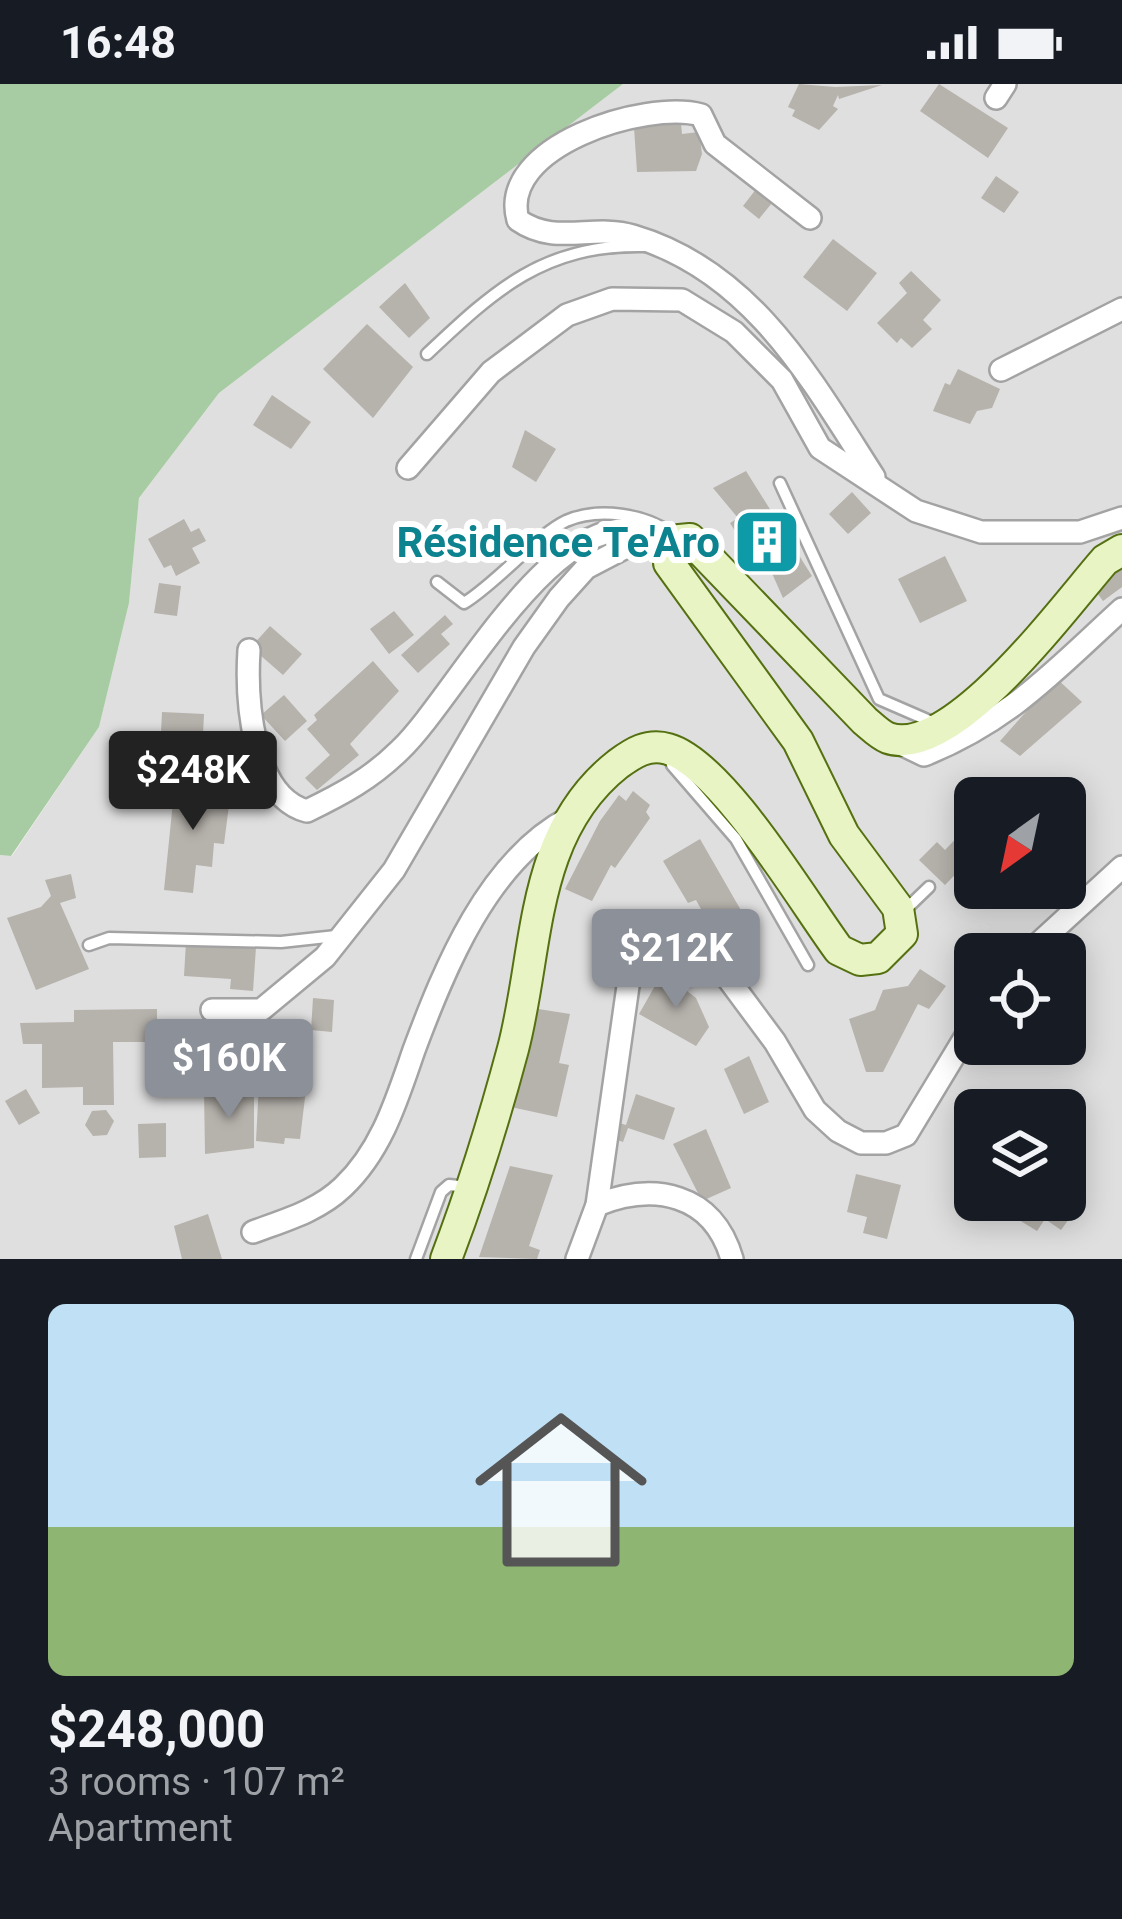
<!DOCTYPE html>
<meta charset="utf-8">
<style>
:root{--surface:#171b24;--page:#20242c;--text:#f1f3f6;--muted:#9ea1a6;--accent:#8c9099}
body{margin:0;font-family:Roboto,sans-serif;background:var(--page);color:var(--text);height:100vh;display:flex;flex-direction:column;font-size:45px;white-space:nowrap}
*{box-sizing:border-box;margin:0}
p{font-size:39px;color:var(--muted)}
.icon{flex:none;width:66px;height:66px;fill:none;stroke:currentColor;stroke-width:2;stroke-linecap:round;stroke-linejoin:round}
.map{position:relative;height:1175px;overflow:hidden}
.drawer{display:flex;flex-direction:column;background:var(--surface);flex:1}
.drawer>*{flex:none}
.needle{width:78px;rotate:213deg}
.tools{position:absolute;left:954px;top:693px;display:grid;gap:24px}
.tools a{display:grid;place-items:center;width:132px;height:132px;border-radius:18px;background:var(--surface);box-shadow:0 6px 30px #0003;font-size:60px}
.price{position:absolute;translate:-50% -102px;padding:0 27px;border-radius:12px;background:var(--accent);color:#fff;font-size:39px;line-height:78px;filter:drop-shadow(0 3px 6px #0008)}
.price::after{content:'';position:absolute;left:50%;top:72px;width:36px;height:27px;margin-left:-18px;background:inherit;clip-path:polygon(0 0,100% 0,50% 100%)}
.price.active{background:#222;color:#fff}
ul{padding:0;list-style:none}
li{display:grid;align-content:center;gap:24px;height:636px;padding:0 48px}
li span{display:grid;place-items:center;height:372px;border-radius:18px;color:#555}
li>.icon{margin-inline-start:auto}
span .icon{width:216px;height:216px;fill:#fffc;stroke-width:1}
li b{font-size:51px}
.status{display:flex;justify-content:space-between;align-items:center;height:84px;padding:0 60px;background:var(--surface);direction:ltr}
.status svg{height:33px;fill:currentColor}
.map>svg:first-child{display:block}
</style>
<div class="status"><b>16:48</b><svg viewBox="0 0 49 12"><path d="M0 12V9h3v3zM5 12V6h3v6zM10 12V3h3v9zM15 12V0h3v12zM26 1h20v11H26zM47 4h2v5h-2z"/></svg></div>
<div class="map">
<svg width="1122" height="1175" viewBox="0 0 1122 1175">
<rect width="100%" height="100%" fill="#f1f0ea"/>
<!-- residential -->
<path fill="#e0dfdf" fill-rule="evenodd" d="M 623,0 L 1122,0 L 1122,1175 L 0,1175 L 0,771 L 12,772 L 99,643 L 129,519 L 139,414 L 219,309 ZM 975,714 L 1065,714 L 1065,804 L 975,804 ZM 975,870 L 1065,870 L 1065,960 L 975,960 ZM 975,1026 L 1065,1026 L 1065,1116 L 975,1116 Z"/>
<!-- forest -->
<path fill="#a7cca3" d="M 0,0 L 623,0 L 219,309 L 139,414 L 129,519 L 99,643 L 11,772 L 0,771 Z"/>
<!-- building -->
<g fill="#b6b2ac">
<path d="M 799,0 L 835,3 L 882,1 L 839,15 L 838,11 L 833,22 L 838,25 L 819,46 L 792,32 L 795,26 L 788,23 Z"/>
<path d="M 939,0 L 1008,44 L 988,74 L 920,27 Z"/>
<path d="M 644,39 L 681,40 L 682,50 L 699,48 L 702,70 L 696,87 L 637,88 L 634,43 Z"/>
<path d="M 996,92 L 1019,108 L 1004,129 L 981,114 Z"/>
<path d="M 760,100 L 776,114 L 759,135 L 743,122 Z"/>
<path d="M 833,155 L 877,189 L 847,227 L 803,193 Z"/>
<path d="M 911,187 L 941,216 L 923,236 L 932,245 L 912,264 L 901,254 L 897,259 L 877,239 L 907,209 L 899,199 Z"/>
<path d="M 405,199 L 430,234 L 409,254 L 379,223 Z"/>
<path d="M 367,240 L 413,283 L 373,334 L 323,285 Z"/>
<path d="M 958,285 L 1000,305 L 992,324 L 977,327 L 970,340 L 933,327 L 945,299 L 950,301 Z"/>
<path d="M 272,311 L 311,338 L 291,365 L 253,341 Z"/>
<path d="M 525,346 L 556,365 L 536,398 L 512,383 Z"/>
<path d="M 746,387 L 812,492 L 783,514 L 767,478 L 757,483 L 730,439 L 738,434 L 713,404 Z"/>
<path d="M 852,408 L 871,429 L 848,450 L 829,430 Z"/>
<path d="M 184,435 L 191,448 L 199,444 L 206,457 L 192,464 L 200,479 L 176,492 L 171,481 L 164,484 L 148,455 Z"/>
<path d="M 945,472 L 967,517 L 920,539 L 898,495 Z"/>
<path d="M 1122,483 L 1122,503 L 1103,517 L 1093,503 Z"/>
<path d="M 159,499 L 181,502 L 177,532 L 154,529 Z"/>
<path d="M 394,527 L 414,551 L 389,570 L 370,545 Z"/>
<path d="M 445,531 L 453,540 L 441,550 L 450,560 L 418,589 L 401,571 Z"/>
<path d="M 270,542 L 302,570 L 283,591 L 251,563 Z"/>
<path d="M 373,577 L 399,607 L 350,660 L 359,671 L 317,706 L 305,694 L 330,671 L 307,645 L 317,636 L 314,631 Z"/>
<path d="M 1056,594 L 1082,618 L 1020,672 L 1000,657 Z"/>
<path d="M 284,611 L 307,637 L 285,657 L 261,631 Z"/>
<path d="M 162,628 L 204,630 L 203,650 L 161,648 Z"/>
<path d="M 151,655 L 216,660 L 213,694 L 149,689 Z"/>
<path d="M 121,687 L 147,689 L 145,718 L 119,716 Z"/>
<path d="M 175,698 L 220,703 L 218,720 L 229,721 L 224,760 L 214,759 L 212,783 L 196,781 L 193,809 L 164,806 Z"/>
<path d="M 633,707 L 650,721 L 646,728 L 650,734 L 615,784 L 611,781 L 592,817 L 565,805 L 600,737 L 619,711 L 626,717 Z"/>
<path d="M 975,735 L 975,770 L 945,801 L 919,776 L 937,758 L 945,766 Z"/>
<path d="M 700,755 L 750,842 L 720,859 L 696,816 L 688,819 L 663,777 Z"/>
<path d="M 71,790 L 76,814 L 60,819 L 89,885 L 36,906 L 7,834 L 41,823 L 51,812 L 45,796 Z"/>
<path d="M 186,858 L 256,863 L 253,907 L 230,905 L 231,895 L 184,892 Z"/>
<path d="M 920,885 L 946,902 L 929,925 L 918,920 L 883,988 L 866,988 L 849,935 L 875,926 L 883,906 L 908,902 Z"/>
<path d="M 663,888 L 696,914 L 709,943 L 696,962 L 639,930 Z"/>
<path d="M 313,914 L 334,916 L 332,948 L 311,946 Z"/>
<path d="M 532,924 L 570,930 L 559,979 L 569,981 L 557,1033 L 511,1023 Z"/>
<path d="M 157,925 L 157,958 L 113,958 L 114,1021 L 83,1021 L 83,1003 L 42,1004 L 42,960 L 23,960 L 20,939 L 74,938 L 74,926 Z"/>
<path d="M 223,934 L 222,969 L 203,969 L 203,935 Z"/>
<path d="M 749,972 L 769,1018 L 744,1030 L 724,985 Z"/>
<path d="M 260,979 L 309,981 L 300,1055 L 285,1054 L 284,1060 L 256,1057 Z"/>
<path d="M 26,1005 L 40,1029 L 19,1041 L 5,1017 Z"/>
<path d="M 204,1006 L 254,1010 L 254,1064 L 205,1070 Z"/>
<path d="M 636,1010 L 675,1024 L 664,1056 L 628,1044 L 623,1058 L 612,1054 L 616,1038 L 626,1041 Z"/>
<path d="M 106,1026 L 114,1037 L 107,1051 L 93,1052 L 85,1041 L 92,1027 Z"/>
<path d="M 166,1039 L 166,1073 L 139,1074 L 138,1040 Z"/>
<path d="M 706,1045 L 731,1104 L 702,1117 L 673,1060 Z"/>
<path d="M 510,1082 L 553,1091 L 529,1162 L 540,1166 L 537,1175 L 479,1173 Z"/>
<path d="M 856,1090 L 901,1101 L 887,1155 L 863,1149 L 867,1133 L 847,1128 Z"/>
<path d="M 1065,1111 L 1079,1121 L 1061,1146 L 1045,1135 L 1037,1147 L 1019,1136 L 1026,1122 L 1016,1116 L 1065,1116 Z"/>
<path d="M 208,1130 L 222,1175 L 182,1175 L 174,1142 Z"/>
</g>
<g fill="none" stroke-linecap="round" stroke-linejoin="round">
<!-- lane casing -->
<g stroke="#a3a3a3" stroke-width="15">
<g id="lane">
<path d="M 427,270 C 495,206 544,160 644,162"/>
<path d="M 780,399 L 879,615 L 932,638"/>
<path d="M 437,498 L 464,519 C 497,499 538,450 566,437 C 599,423 645,430 672,450"/>
<path d="M 672,681 L 736,755 L 808,881"/>
<path d="M 903,828 L 929,803"/>
<path d="M 89,861 L 109,854 L 281,858 L 336,852"/>
<path d="M 416,1175 L 441,1108 L 449,1101 L 468,1103"/>
</g>
</g>
<!-- street casing -->
<g stroke="#a3a3a3" stroke-width="26">
<g id="street">
<path d="M 996,14 L 1005,0"/>
<path d="M 810,134 L 715,60 L 701,31 C 646,16 497,62 518,136 C 555,162 592,140 633,152 C 752,187 811,295 874,393"/>
<path d="M 1001,286 L 1122,225"/>
<path d="M 408,384 L 491,288 L 567,231 L 612,215 L 682,216 L 734,248 L 782,296 L 820,364 L 916,427 L 981,448 L 1080,448 L 1122,434"/>
<path d="M 249,566 C 246,613 251,712 307,727 C 342,710 372,694 400,666 C 456,613 554,418 646,449"/>
<path d="M 895,657 L 924,671 C 1011,636 1055,586 1122,525"/>
<path d="M 1027,870 L 1122,783"/>
<path d="M 212,926 L 261,926 L 325,873 L 394,786 L 524,563 L 559,514 L 586,484 L 649,451"/>
<path d="M 597,1121 C 654,1098 713,1109 732,1175"/>
<path d="M 253,1148 C 285,1136 318,1127 343,1103 C 382,1066 397,1015 414,966 C 445,883 488,777 569,734"/>
<path d="M 577,1175 L 597,1121 L 630,888 L 650,857 L 682,858 L 709,869 L 775,958 L 815,1026 L 838,1047 L 861,1059 L 886,1059 L 906,1051 L 975,937"/>
</g>
</g>
<!-- secondary casing -->
<g stroke="#547011" stroke-width="34">
<path id="secondary" d="M 446,1175 C 472,1107 494,1036 513,965 C 539,866 529,750 618,680 C 633,669 648,659 668,665 C 722,680 804,819 839,866 L 860,876 L 878,874 L 902,850 L 898,824 L 844,751 L 798,657 L 669,479 L 669,457 L 690,455 L 865,637 C 871,642 880,651 888,654 C 952,677 1067,519 1105,476 L 1122,466"/>
</g>
<!-- lane -->
<use href="#lane" stroke="#fff" stroke-width="10"/>
<!-- street -->
<use href="#street" stroke="#fff" stroke-width="21"/>
<!-- secondary -->
<use href="#secondary" stroke="#e9f4c5" stroke-width="30"/>
</g>
<!-- icons -->
<defs>
<g id="building-square" transform="scale(3.45)"><rect x="-9" y="-9" width="18" height="18" rx="4" fill="#0f9aa8" stroke="#fff"/><path d="M-4-6H4V6H1V3H-1V6H-4ZM-2.5-4.3h1.7v1.8h-1.7ZM.8-4.3h1.7v1.8H.8ZM-2.5-1h1.7V.8h-1.7ZM.8-1h1.7V.8H.8Z" fill="#fff"/></g>
</defs>
<g fill-rule="evenodd">
<use href="#building-square" x="767" y="458"/>
</g>
<g text-anchor="middle" stroke-width="12" stroke-linejoin="round" paint-order="stroke">
<!-- culture labels -->
<g font-size="42" font-weight="bold" fill="#0d838f" stroke="#fff" text-anchor="end">
<text x="720" y="473">Résidence Te'Aro</text>
</g>
</g>
</svg>
<div class="tools">
<a><svg class="needle" viewBox="-14 -14 28 28"><path d="M0-13l5 13h-10z" fill="#e53935"/><path d="M0 13l5-13h-10z" fill="#9ea1a6"/></svg></a>
<a><svg class="icon" aria-label="locate" viewBox="0 0 24 24"><circle cx="12" cy="12" r="6"/><path d="M12 2v4M12 18v4M2 12h4M18 12h4"/></svg></a>
<a><svg class="icon" aria-label="layers" viewBox="0 0 24 24"><path d="M12 4l9 5-9 5-9-5zM3 14l9 5 9-5"/></svg></a>
</div>
<b class="price active" style="left:193px;top:749px">$248K</b>
<b class="price" style="left:676px;top:927px">$212K</b>
<b class="price" style="left:229px;top:1037px">$160K</b>
</div>
<section class="drawer">
<ul>
<li><span style="background:linear-gradient(#bfe0f5 60%,#8fb573 0)"><svg class="icon" aria-label="home" viewBox="0 0 24 24"><path d="M3 11l9-7 9 7M6 9v11h12V9"/></svg></span><div><b>$248,000</b><p>3 rooms · 107 m²</p><p>Apartment</p></div></li>
</ul>
</section>
